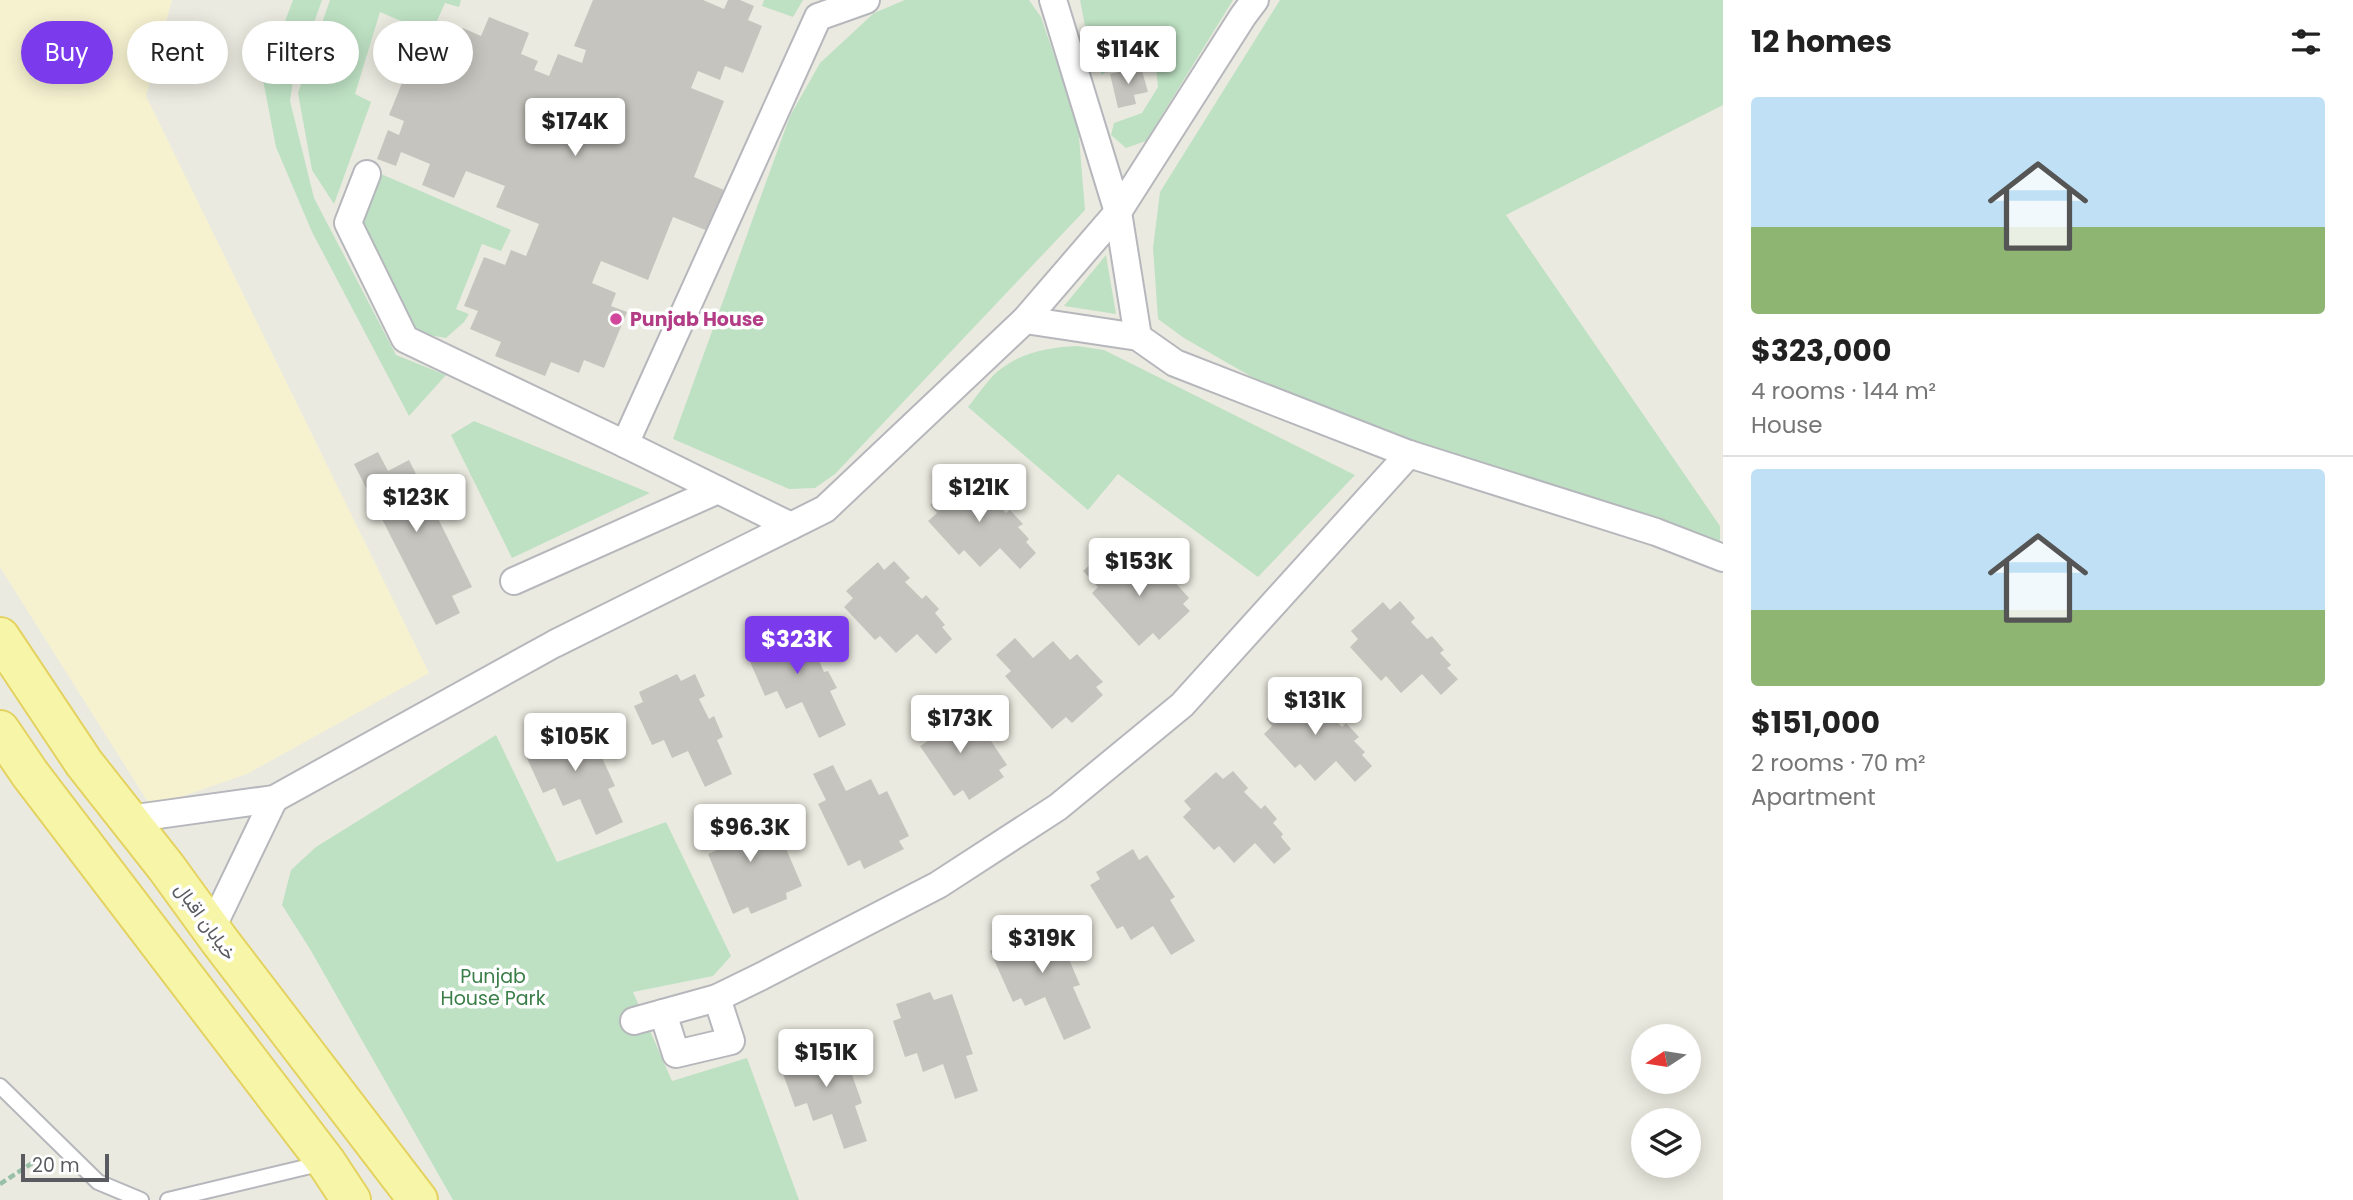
<!DOCTYPE html>
<meta charset="utf-8">
<style>
:root{--surface:#fff;--page:#f6f6f6;--text:#222;--muted:#767676;--line:#e0e0e0;--accent:#7c3aed}
body{margin:0;font-family:Poppins,Vazirmatn,sans-serif;background:var(--page);color:var(--text);height:100vh;display:flex;flex-direction:column;font-size:26px;white-space:nowrap}
*{box-sizing:border-box;margin:0}
p{font-size:23px;color:var(--muted)}
.icon{flex:none;width:38px;height:38px;fill:none;stroke:currentColor;stroke-width:2;stroke-linecap:round;stroke-linejoin:round}
.map{position:relative;flex:1;overflow:hidden}
.panel{display:flex;flex-direction:column;background:var(--surface);width:630px}
.panel>*{flex:none}
.top-card{position:absolute;left:21px;top:21px;width:665px;height:63px;display:flex;gap:14px}
.needle{width:46px;rotate:258deg}
.tools{position:absolute;left:1631px;top:1024px;display:grid;gap:14px}
.tools a{display:grid;place-items:center;width:70px;height:70px;border-radius:50%;background:var(--surface);box-shadow:0 4px 18px #0003;font-size:35px}
.scale{position:absolute;left:21px;bottom:18px;width:88px;box-sizing:border-box;padding-left:7px;border:4px solid #595b60;border-top:0;font-size:19px;line-height:24px;white-space:nowrap;color:#595b60;-webkit-text-stroke:5px #fff;paint-order:stroke}
.price{position:absolute;translate:-50% -60px;padding:0 16px;border-radius:7px;background:#fff;color:#222;font-size:23px;line-height:46px;filter:drop-shadow(0 2px 4px #0008)}
.price::after{content:'';position:absolute;left:50%;top:42px;width:21px;height:16px;margin-left:-10px;background:inherit;clip-path:polygon(0 0,100% 0,50% 100%)}
.price.current{background:var(--accent);color:#fff}
ul{padding:0;list-style:none}
li{display:grid;align-content:center;gap:14px;height:371px;padding:0 28px}
li+li{border-top:2px solid var(--line)}
li span{display:grid;place-items:center;height:217px;border-radius:7px;color:#555}
li>.icon{margin-inline-start:auto}
span .icon{width:126px;height:126px;fill:#fffc;stroke-width:1}
li b{font-size:30px}
h2{display:flex;justify-content:space-between;align-items:center;height:84px;padding:0 28px;font-size:30px}
.pill{padding:0 24px;border-radius:32px;background:var(--surface);box-shadow:0 4px 18px #0003;font-size:24px;line-height:63px}
.pill.current{background:var(--accent);color:#fff}
main{display:flex;flex:1;min-height:0}
.map>svg:first-child{display:block}
</style>
<main>
<div class="map">
<svg width="1723" height="1200" viewBox="0 0 1723 1200">
<rect width="100%" height="100%" fill="#ebeae0"/>
<!-- green -->
<g fill="#bee1c3">
<path d="M 293,0 L 322,0 L 293,81 L 290,101 L 314,198 L 396,355 L 446,375 L 409,416 L 312,232 L 276,147 L 263,80 Z"/>
<path d="M 330,0 L 461,0 L 459,7 L 445,3 L 431,34 L 380,12 L 355,94 L 371,102 L 334,204 L 312,170 L 298,93 Z"/>
<path d="M 764,0 L 803,0 L 793,17 L 762,6 Z"/>
<path d="M 905,0 L 1029,0 L 1041,17 L 1078,125 L 1085,210 L 835,474 L 815,488 L 789,489 L 673,439 L 790,116 L 820,63 L 874,13 Z"/>
<path d="M 1080,0 L 1233,0 L 1146,141 L 1126,148 L 1111,135 L 1114,123 L 1142,113 L 1158,87 L 1156,68 L 1140,57 L 1118,60 L 1102,75 L 1086,31 Z"/>
<path d="M 1280,0 L 1723,0 L 1723,105 L 1506,215 L 1720,526 L 1720,557 L 1285,396 L 1184,338 L 1158,319 L 1153,248 L 1160,192 Z"/>
<path d="M 381,174 L 511,230 L 501,251 L 482,244 L 456,309 L 469,314 L 464,322 L 446,338 L 416,333 L 359,227 Z"/>
<path d="M 1106,255 L 1116,314 L 1064,306 Z"/>
<path d="M 1077,346 L 1104,350 L 1355,475 L 1258,577 L 1118,474 L 1088,510 L 968,407 C 978,395 989,377 1002,368 C 1023,352 1051,347 1077,346 Z"/>
<path d="M 474,421 L 650,493 L 512,558 L 451,435 Z"/>
<path d="M 496,735 L 557,862 L 666,822 L 731,956 L 713,976 L 633,992 L 672,1081 L 747,1058 L 799,1200 L 453,1200 L 310,949 L 282,905 L 291,870 L 316,847 Z"/>
</g>
<!-- sand -->
<path fill="#f6f2d0" d="M 0,0 L 172,0 L 146,96 L 429,673 L 247,774 L 151,807 L 0,567 Z"/>
<!-- building -->
<g fill="#c6c4be">
<path d="M 593,0 L 703,0 L 724,9 L 728,0 L 740,0 L 754,6 L 748,20 L 762,26 L 743,73 L 725,66 L 720,80 L 698,71 L 691,88 L 724,101 L 694,177 L 724,190 L 708,231 L 673,217 L 648,280 L 601,261 L 592,283 L 616,293 L 611,306 L 627,312 L 604,368 L 584,360 L 579,373 L 551,362 L 545,376 L 495,356 L 501,342 L 470,329 L 478,311 L 464,306 L 484,257 L 505,265 L 511,250 L 526,256 L 539,224 L 496,207 L 505,186 L 466,171 L 454,198 L 422,185 L 430,164 L 401,152 L 396,166 L 377,159 L 388,130 L 399,135 L 404,121 L 389,115 L 408,68 L 424,74 L 437,41 L 455,48 L 463,28 L 481,36 L 489,17 L 529,33 L 521,54 L 538,61 L 534,70 L 549,76 L 558,54 L 582,63 L 586,50 L 574,46 Z"/>
<path d="M 1141,67 L 1148,92 L 1134,95 L 1136,104 L 1118,108 L 1110,74 Z"/>
<path d="M 378,452 L 388,471 L 409,460 L 472,587 L 452,596 L 460,613 L 436,625 L 354,464 Z"/>
<path d="M 978,475 L 993,492 L 989,496 L 1006,513 L 1010,510 L 1023,524 L 1018,527 L 1029,539 L 1026,542 L 1036,553 L 1020,569 L 1000,548 L 980,567 L 964,550 L 959,555 L 928,521 L 937,513 L 930,505 L 962,476 L 969,484 Z"/>
<path d="M 1102,554 L 1121,575 L 1140,557 L 1157,576 L 1164,570 L 1189,598 L 1183,604 L 1190,611 L 1159,640 L 1153,633 L 1139,646 L 1092,593 L 1098,587 L 1083,571 Z"/>
<path d="M 894,561 L 910,578 L 905,582 L 922,599 L 926,595 L 939,609 L 935,613 L 945,625 L 942,627 L 952,639 L 936,654 L 917,634 L 896,653 L 880,636 L 875,640 L 844,607 L 853,598 L 846,591 L 878,562 L 884,570 Z"/>
<path d="M 1400,601 L 1415,618 L 1411,622 L 1427,639 L 1432,636 L 1444,650 L 1440,653 L 1451,665 L 1447,668 L 1458,679 L 1441,695 L 1422,674 L 1401,693 L 1386,676 L 1381,681 L 1350,647 L 1358,639 L 1351,631 L 1383,602 L 1390,610 Z"/>
<path d="M 790,625 L 793,633 L 808,626 L 819,649 L 815,651 L 824,672 L 828,671 L 837,688 L 830,691 L 846,725 L 819,738 L 802,702 L 786,709 L 777,691 L 765,696 L 748,657 L 757,653 L 752,643 Z"/>
<path d="M 1015,638 L 1033,658 L 1053,641 L 1070,660 L 1077,654 L 1103,682 L 1096,687 L 1103,695 L 1072,723 L 1066,717 L 1052,729 L 1005,676 L 1011,671 L 996,655 Z"/>
<path d="M 677,674 L 681,681 L 695,674 L 705,696 L 699,699 L 709,719 L 714,716 L 723,737 L 717,740 L 732,774 L 705,787 L 688,751 L 672,758 L 664,740 L 652,745 L 634,706 L 643,702 L 639,692 Z"/>
<path d="M 1314,689 L 1329,705 L 1325,709 L 1342,727 L 1346,723 L 1359,737 L 1354,741 L 1365,752 L 1362,755 L 1372,766 L 1355,782 L 1336,761 L 1315,781 L 1300,764 L 1295,768 L 1264,734 L 1272,726 L 1266,719 L 1297,690 L 1304,697 Z"/>
<path d="M 928,707 L 943,730 L 964,717 L 977,737 L 985,732 L 1007,765 L 999,770 L 1004,777 L 969,800 L 963,790 L 954,796 L 920,746 L 928,741 L 912,717 Z"/>
<path d="M 568,723 L 571,730 L 586,723 L 615,786 L 608,789 L 623,822 L 596,835 L 580,799 L 563,806 L 555,788 L 543,793 L 525,754 L 534,750 L 530,740 Z"/>
<path d="M 833,765 L 846,791 L 871,779 L 879,795 L 887,791 L 909,836 L 899,841 L 904,849 L 864,869 L 860,860 L 848,866 L 818,804 L 826,800 L 813,774 Z"/>
<path d="M 1233,771 L 1248,788 L 1244,792 L 1261,809 L 1265,805 L 1277,819 L 1273,823 L 1283,834 L 1281,837 L 1291,849 L 1274,864 L 1255,843 L 1234,863 L 1219,846 L 1214,850 L 1183,817 L 1191,809 L 1184,801 L 1216,772 L 1223,779 Z"/>
<path d="M 732,805 L 745,836 L 768,827 L 775,842 L 782,839 L 802,886 L 786,893 L 787,899 L 751,914 L 748,907 L 733,914 L 708,854 L 717,850 L 703,817 Z"/>
<path d="M 1133,849 L 1139,860 L 1147,855 L 1175,897 L 1170,900 L 1195,941 L 1171,955 L 1153,926 L 1131,940 L 1123,926 L 1117,929 L 1090,885 L 1100,879 L 1096,872 Z"/>
<path d="M 1038,921 L 1042,929 L 1054,924 L 1080,985 L 1073,987 L 1091,1028 L 1064,1040 L 1045,997 L 1025,1006 L 1021,998 L 1013,1002 L 990,951 L 1006,944 L 1003,936 Z"/>
<path d="M 930,992 L 934,1000 L 952,994 L 973,1054 L 966,1056 L 978,1091 L 955,1099 L 943,1064 L 923,1072 L 917,1053 L 905,1057 L 893,1021 L 901,1018 L 896,1004 Z"/>
<path d="M 819,1042 L 823,1050 L 841,1044 L 862,1103 L 855,1106 L 867,1141 L 844,1149 L 832,1114 L 813,1121 L 807,1103 L 795,1107 L 782,1071 L 790,1068 L 785,1054 Z"/>
</g>
<g fill="none" stroke-linecap="round" stroke-linejoin="round">
<!-- service casing -->
<g stroke="#b6b7bc" stroke-width="18">
<g id="service">
<path d="M 0,1086 L 98,1182 L 141,1200"/>
<path d="M 168,1200 L 323,1163"/>
</g>
</g>
<!-- minor casing -->
<g stroke="#b6b7bc" stroke-width="30">
<g id="minor">
<path d="M 1053,0 L 1118,212 L 1138,337"/>
<path d="M 367,174 L 348,223 L 405,339 L 625,444"/>
<path d="M 1025,320 L 1138,337 L 1175,363 L 1409,454 L 1656,532 L 1723,558"/>
<path d="M 791,526 L 625,444 L 818,17 L 866,0"/>
<path d="M 514,581 L 718,490"/>
<path d="M 129,819 L 274,799 L 554,644 L 825,509 L 1025,320 L 1118,212 L 1243,16 L 1255,0"/>
<path d="M 211,930 L 274,799"/>
<path d="M 663,1013 L 676,1054 L 731,1041 L 717,998"/>
<path d="M 634,1021 L 717,998 L 762,976 L 938,885 L 1058,807 L 1182,705 L 1409,454"/>
</g>
</g>
<!-- primary casing -->
<g stroke="#e4d260" stroke-width="42">
<g id="primary">
<path d="M 0,637 L 84,763 L 166,867 L 219,940 L 418,1200"/>
<path d="M 0,730 L 30,774 L 326,1162 L 351,1200"/>
</g>
</g>
<!-- path -->
<path stroke="#98c0a9" stroke-width="4.5" stroke-dasharray="7 3.5" stroke-linecap="butt" d="M 0,1184 L 43,1156"/>
<!-- service -->
<use href="#service" stroke="#fff" stroke-width="14"/>
<!-- minor -->
<use href="#minor" stroke="#fff" stroke-width="26"/>
<!-- primary -->
<use href="#primary" stroke="#f7f6a8" stroke-width="38"/>
</g>
<!-- markers -->
<circle fill="#d1479c" stroke="#fff" stroke-width="2.5" cx="616" cy="319" r="7"/>
<g text-anchor="middle" stroke-width="7" stroke-linejoin="round" paint-order="stroke">
<!-- hotel labels -->
<g font-size="19" font-weight="bold" fill="#b23c85" stroke="#fff" text-anchor="start">
<text x="630" y="326">Punjab House</text>
</g>
<!-- street labels -->
<g font-size="19" fill="#595b60" stroke="#fff">
<text transform="translate(206 921) rotate(54)" y="7">خیابان اقبال</text>
</g>
<!-- park labels -->
<g font-size="19" fill="#3a7d47" stroke="#fff">
<text x="493" y="983">Punjab<tspan x="493" dy="22">House Park</tspan></text>
</g>
</g>
</svg>
<div class="tools">
<a><svg class="needle" viewBox="-14 -14 28 28"><path d="M0-13l5 13h-10z" fill="#e53935"/><path d="M0 13l5-13h-10z" fill="#767676"/></svg></a>
<a><svg class="icon" aria-label="layers" viewBox="0 0 24 24"><path d="M12 4l9 5-9 5-9-5zM3 14l9 5 9-5"/></svg></a>
</div>
<div class="scale">20 m</div>
<b class="price" style="left:1128px;top:86px">$114K</b>
<b class="price" style="left:575px;top:158px">$174K</b>
<b class="price" style="left:979px;top:524px">$121K</b>
<b class="price" style="left:416px;top:534px">$123K</b>
<b class="price" style="left:1139px;top:598px">$153K</b>
<b class="price current" style="left:797px;top:676px">$323K</b>
<b class="price" style="left:1315px;top:737px">$131K</b>
<b class="price" style="left:960px;top:755px">$173K</b>
<b class="price" style="left:575px;top:773px">$105K</b>
<b class="price" style="left:750px;top:864px">$96.3K</b>
<b class="price" style="left:1042px;top:975px">$319K</b>
<b class="price" style="left:826px;top:1089px">$151K</b>
<div class="top-card">
<a class="pill current">Buy</a>
<a class="pill">Rent</a>
<a class="pill">Filters</a>
<a class="pill">New</a>
</div>
</div>
<section class="panel">
<h2>12 homes<svg class="icon" aria-label="filters" viewBox="0 0 24 24"><path d="M4 7h16M4 17h16"/><circle cx="9" cy="7" r="2"/><circle cx="15" cy="17" r="2"/></svg></h2>
<ul>
<li><span style="background:linear-gradient(#bfe0f5 60%,#8fb573 0)"><svg class="icon" aria-label="home" viewBox="0 0 24 24"><path d="M3 11l9-7 9 7M6 9v11h12V9"/></svg></span><div><b>$323,000</b><p>4 rooms · 144 m²</p><p>House</p></div></li>
<li><span style="background:linear-gradient(#bfe0f5 65%,#8fb573 0)"><svg class="icon" aria-label="home" viewBox="0 0 24 24"><path d="M3 11l9-7 9 7M6 9v11h12V9"/></svg></span><div><b>$151,000</b><p>2 rooms · 70 m²</p><p>Apartment</p></div></li>
</ul>
</section>
</main>
